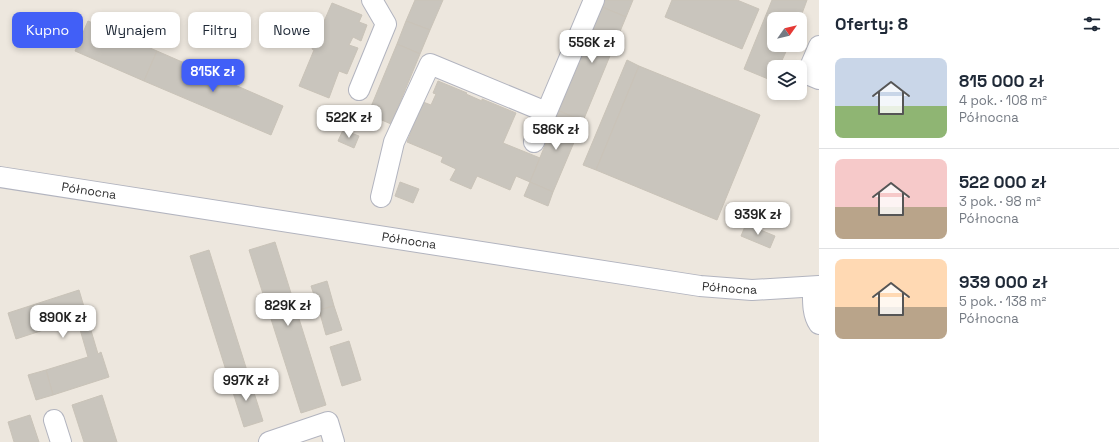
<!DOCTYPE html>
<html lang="pl">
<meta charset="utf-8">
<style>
:root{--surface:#fff;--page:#f6f6f7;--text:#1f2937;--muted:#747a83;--line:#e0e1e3;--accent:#415ff7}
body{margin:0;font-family:"Space Grotesk",sans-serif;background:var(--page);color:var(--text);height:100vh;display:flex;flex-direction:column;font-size:15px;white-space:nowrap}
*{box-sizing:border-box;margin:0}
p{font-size:13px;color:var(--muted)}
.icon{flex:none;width:22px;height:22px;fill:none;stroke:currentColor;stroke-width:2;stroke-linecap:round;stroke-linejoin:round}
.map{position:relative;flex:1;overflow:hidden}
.side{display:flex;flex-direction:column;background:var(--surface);width:300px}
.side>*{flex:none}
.top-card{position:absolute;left:12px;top:12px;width:380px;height:36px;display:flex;gap:8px}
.needle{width:26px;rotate:56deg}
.fabs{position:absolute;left:767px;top:12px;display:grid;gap:8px}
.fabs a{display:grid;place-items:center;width:40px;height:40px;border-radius:8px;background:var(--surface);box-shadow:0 2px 6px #0003;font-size:20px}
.price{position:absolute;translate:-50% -34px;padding:0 9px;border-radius:8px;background:#fff;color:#222;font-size:13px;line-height:26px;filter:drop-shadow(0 1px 2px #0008)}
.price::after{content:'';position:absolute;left:50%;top:24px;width:12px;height:9px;margin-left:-6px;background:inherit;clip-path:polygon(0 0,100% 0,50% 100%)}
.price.current{background:var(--accent);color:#fff}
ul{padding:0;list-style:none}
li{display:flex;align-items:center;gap:12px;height:100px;padding:0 16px}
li+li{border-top:1px solid var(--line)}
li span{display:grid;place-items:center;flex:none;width:112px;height:80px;border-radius:8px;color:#555}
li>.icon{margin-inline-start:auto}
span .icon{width:48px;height:48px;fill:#fffc;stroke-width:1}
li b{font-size:17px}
h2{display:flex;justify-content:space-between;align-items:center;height:48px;padding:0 16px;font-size:17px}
.tag{padding:0 14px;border-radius:8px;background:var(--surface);box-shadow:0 2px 6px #0003;font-size:14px;line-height:36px}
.tag.current{background:var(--accent);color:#fff}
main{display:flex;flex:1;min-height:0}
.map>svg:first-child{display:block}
</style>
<main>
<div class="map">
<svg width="819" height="442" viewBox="0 0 819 442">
<rect width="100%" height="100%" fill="#ede7de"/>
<!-- building -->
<g fill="#c9c5bd" stroke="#c9c3b8">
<path d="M 415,0 L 443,0 L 430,30 L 406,21 Z"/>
<path d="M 605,0 L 633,0 L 626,17 L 602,7 Z"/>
<path d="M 672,0 L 737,0 L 759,9 L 742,49 L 665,17 Z"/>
<path d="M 772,0 L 807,0 L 800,19 L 774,19 L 774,45 L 789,45 L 779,67 L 774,67 L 773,81 L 744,69 Z"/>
<path d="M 332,3 L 362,15 L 359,22 L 367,25 L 361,41 L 353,37 L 349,45 L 358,48 L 347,74 L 339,71 L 329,98 L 299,86 L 314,50 L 312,49 Z"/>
<path d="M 602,7 L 626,17 L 583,121 L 559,111 Z"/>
<path d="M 88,21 L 157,51 L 144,81 L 75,51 Z"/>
<path d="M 406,21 L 430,30 L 420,54 L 397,44 Z"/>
<path d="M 397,44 L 420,54 L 391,124 L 368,114 Z"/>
<path d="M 157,51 L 283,106 L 271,135 L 144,81 Z"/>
<path d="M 627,60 L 639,66 L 596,170 L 583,165 Z"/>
<path d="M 639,66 L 760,115 L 717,220 L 596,170 Z"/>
<path d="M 438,81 L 467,93 L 466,94 L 482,101 L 482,99 L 516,113 L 503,143 L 540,158 L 530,182 L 516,176 L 510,190 L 477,176 L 471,189 L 450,180 L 456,169 L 441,162 L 443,157 L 407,142 L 423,102 L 431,105 L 436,94 L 433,93 Z"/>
<path d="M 559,111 L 583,121 L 553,192 L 530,182 Z"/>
<path d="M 343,130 L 359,136 L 354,148 L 338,141 Z"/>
<path d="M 400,182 L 419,189 L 413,203 L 395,196 Z"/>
<path d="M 530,182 L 553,192 L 548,206 L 524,196 Z"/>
<path d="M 746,224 L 775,236 L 770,248 L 741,236 Z"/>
<path d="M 275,242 L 326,405 L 301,413 L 249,250 Z"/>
<path d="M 209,250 L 249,377 L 230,383 L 190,256 Z"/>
<path d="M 327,281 L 334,306 L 319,310 L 311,286 Z"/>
<path d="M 79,290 L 98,354 L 101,352 L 109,377 L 53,395 L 46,370 L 88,357 L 77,319 L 16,339 L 8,313 Z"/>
<path d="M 334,306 L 342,330 L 326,335 L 319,310 Z"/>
<path d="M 349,341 L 361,380 L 342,386 L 330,347 Z"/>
<path d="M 46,370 L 53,395 L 36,400 L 28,375 Z"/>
<path d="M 249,377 L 263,421 L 244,427 L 230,383 Z"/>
<path d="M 102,395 L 117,442 L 84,442 L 72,405 Z"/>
<path d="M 30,415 L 39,442 L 14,442 L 8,422 Z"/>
</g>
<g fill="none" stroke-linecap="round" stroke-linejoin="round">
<!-- minor casing -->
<g stroke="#b2b4bf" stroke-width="22">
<g id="minor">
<path d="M 819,46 L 807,74 L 819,79"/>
<path d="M 359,90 L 386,24 L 372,0"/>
<path d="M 534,142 L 594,0"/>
<path id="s1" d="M 0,177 L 700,286 L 752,290 L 819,286"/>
<path d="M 381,197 L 394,142 L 430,64 L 546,112"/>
<path d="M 813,287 C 813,300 812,314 819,324"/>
<path d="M 54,420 L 61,442"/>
<path d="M 269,442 L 328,422 L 334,442"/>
</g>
</g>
<!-- minor -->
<use href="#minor" stroke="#fff" stroke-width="20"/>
</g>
<g text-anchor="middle" stroke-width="3" stroke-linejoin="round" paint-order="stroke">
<!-- street labels -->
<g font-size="12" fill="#2c2c2c" stroke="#fff">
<text dy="4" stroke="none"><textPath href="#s1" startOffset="90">Północna</textPath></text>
<text dy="4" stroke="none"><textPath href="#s1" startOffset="414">Północna</textPath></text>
<text dy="4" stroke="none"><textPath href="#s1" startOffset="738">Północna</textPath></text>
</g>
</g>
</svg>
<div class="fabs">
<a><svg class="needle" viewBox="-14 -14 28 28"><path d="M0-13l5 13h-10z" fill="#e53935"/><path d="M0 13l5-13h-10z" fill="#747a83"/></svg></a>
<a><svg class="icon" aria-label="layers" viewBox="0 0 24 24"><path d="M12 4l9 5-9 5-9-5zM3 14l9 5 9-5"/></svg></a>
</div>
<b class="price" style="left:592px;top:64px">556K zł</b>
<b class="price current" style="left:213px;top:93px">815K zł</b>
<b class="price" style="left:349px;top:139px">522K zł</b>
<b class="price" style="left:556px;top:151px">586K zł</b>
<b class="price" style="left:758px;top:236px">939K zł</b>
<b class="price" style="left:288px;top:327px">829K zł</b>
<b class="price" style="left:63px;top:339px">890K zł</b>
<b class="price" style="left:246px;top:402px">997K zł</b>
<div class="top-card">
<a class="tag current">Kupno</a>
<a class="tag">Wynajem</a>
<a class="tag">Filtry</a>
<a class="tag">Nowe</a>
</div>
</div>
<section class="side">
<h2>Oferty: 8<svg class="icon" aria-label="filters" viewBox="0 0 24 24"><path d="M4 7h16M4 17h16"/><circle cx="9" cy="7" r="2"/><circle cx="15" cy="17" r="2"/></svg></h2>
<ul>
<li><span style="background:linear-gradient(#c9d6e8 60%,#8fb573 0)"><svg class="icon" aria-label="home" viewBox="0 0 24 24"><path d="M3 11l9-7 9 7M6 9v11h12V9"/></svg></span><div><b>815 000 zł</b><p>4 pok. · 108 m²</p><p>Północna</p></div></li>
<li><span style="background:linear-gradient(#f6c9c9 60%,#b9a48a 0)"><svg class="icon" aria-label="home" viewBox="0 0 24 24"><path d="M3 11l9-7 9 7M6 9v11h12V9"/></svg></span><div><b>522 000 zł</b><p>3 pok. · 98 m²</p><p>Północna</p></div></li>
<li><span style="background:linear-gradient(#ffd9b3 60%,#b9a48a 0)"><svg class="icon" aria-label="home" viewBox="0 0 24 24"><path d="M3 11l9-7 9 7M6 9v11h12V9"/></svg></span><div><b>939 000 zł</b><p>5 pok. · 138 m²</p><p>Północna</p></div></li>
</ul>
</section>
</main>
